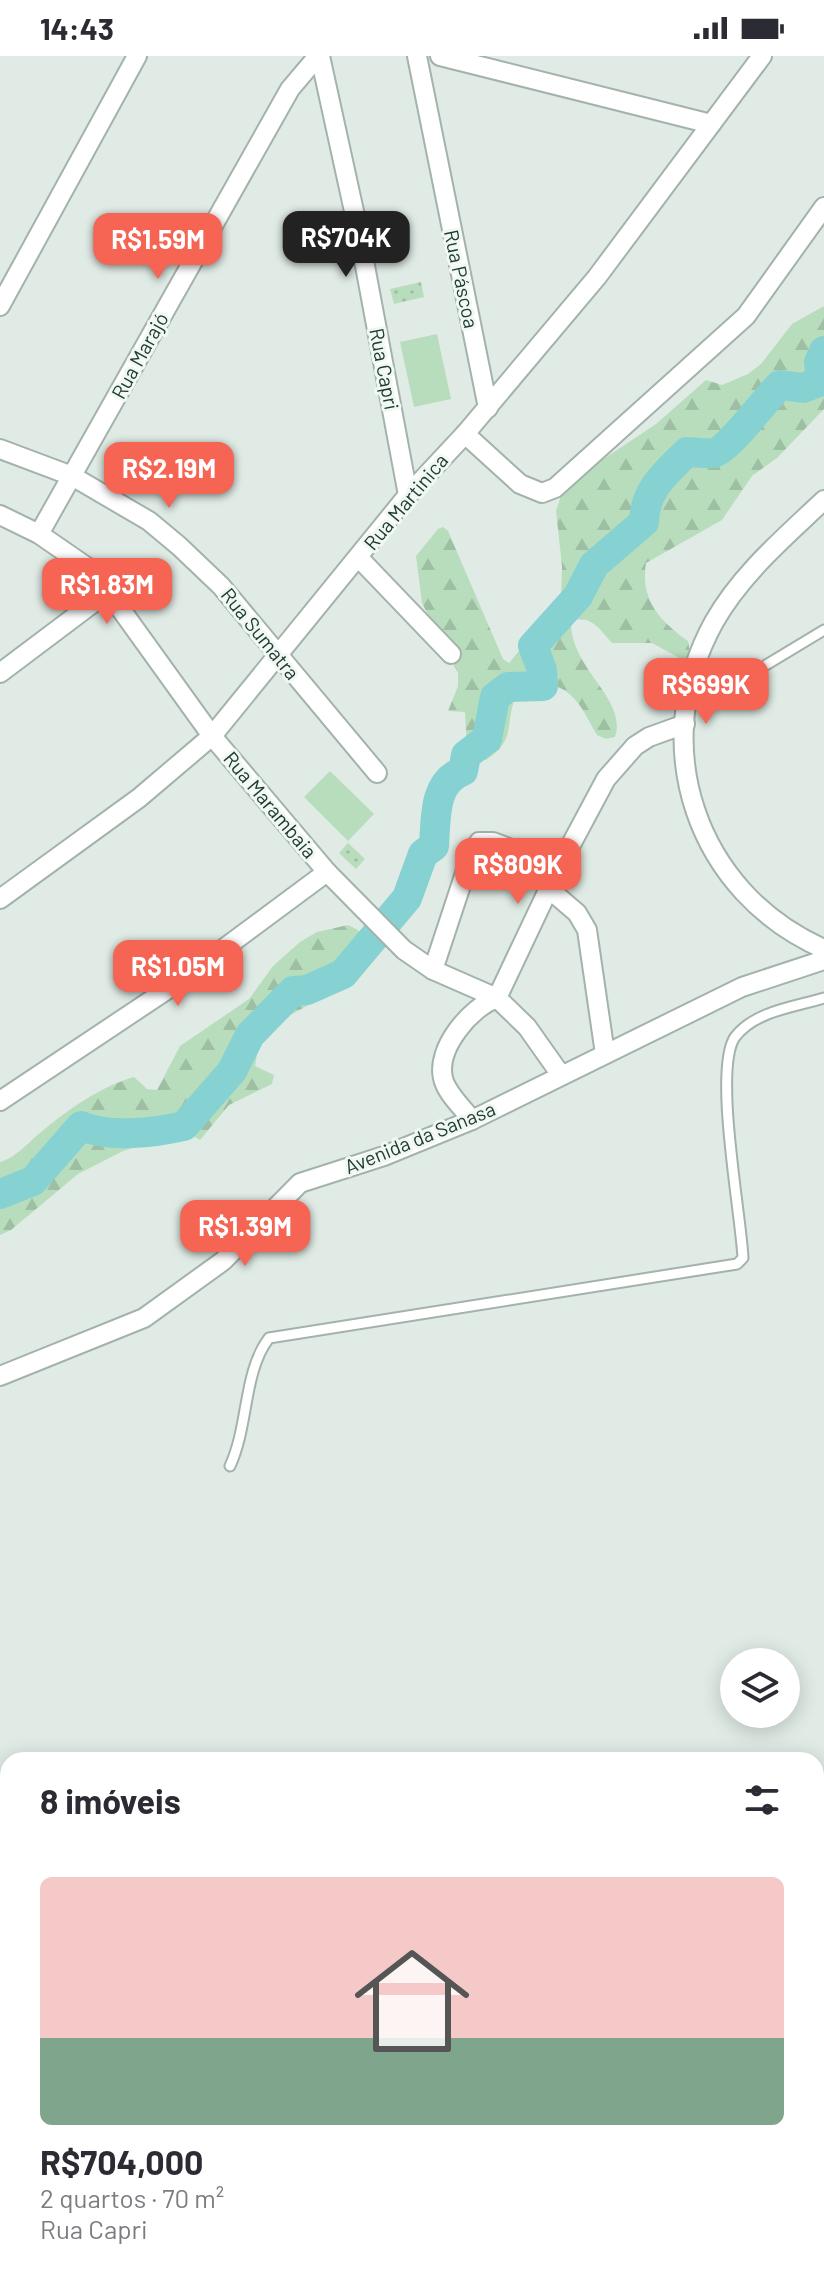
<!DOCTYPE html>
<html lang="pt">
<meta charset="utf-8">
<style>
:root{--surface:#fff;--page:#f2f2f3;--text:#2b2b33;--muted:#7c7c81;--line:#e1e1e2;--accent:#f66454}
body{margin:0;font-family:Barlow,sans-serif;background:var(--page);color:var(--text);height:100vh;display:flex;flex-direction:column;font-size:30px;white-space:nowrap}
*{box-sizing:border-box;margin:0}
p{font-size:26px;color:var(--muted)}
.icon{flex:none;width:44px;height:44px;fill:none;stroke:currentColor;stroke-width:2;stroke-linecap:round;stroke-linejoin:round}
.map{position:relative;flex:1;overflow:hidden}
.side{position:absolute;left:0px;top:1696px;width:824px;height:538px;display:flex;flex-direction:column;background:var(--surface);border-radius:24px 24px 0 0;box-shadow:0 4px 20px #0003}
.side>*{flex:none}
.buttons{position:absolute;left:720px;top:1592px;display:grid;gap:16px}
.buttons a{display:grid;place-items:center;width:80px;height:80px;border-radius:50%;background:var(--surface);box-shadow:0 4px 20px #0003;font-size:40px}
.price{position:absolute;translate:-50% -68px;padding:0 18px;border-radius:16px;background:var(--accent);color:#fff;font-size:26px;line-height:52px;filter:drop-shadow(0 2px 4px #0008)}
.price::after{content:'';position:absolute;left:50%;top:48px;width:24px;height:18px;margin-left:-12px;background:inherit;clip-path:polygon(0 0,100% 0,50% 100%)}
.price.current{background:#222;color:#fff}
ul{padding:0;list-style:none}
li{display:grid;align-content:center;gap:16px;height:424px;padding:0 40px}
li+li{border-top:2px solid var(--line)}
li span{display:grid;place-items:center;height:248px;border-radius:12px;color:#555}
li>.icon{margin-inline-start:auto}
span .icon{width:144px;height:144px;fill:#fffc;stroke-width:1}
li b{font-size:34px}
h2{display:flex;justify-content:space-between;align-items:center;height:96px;padding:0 40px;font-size:34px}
.status{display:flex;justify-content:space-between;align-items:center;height:56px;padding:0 40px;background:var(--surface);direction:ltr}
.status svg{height:22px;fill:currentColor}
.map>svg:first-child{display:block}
</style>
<div class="status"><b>14:43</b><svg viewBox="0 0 49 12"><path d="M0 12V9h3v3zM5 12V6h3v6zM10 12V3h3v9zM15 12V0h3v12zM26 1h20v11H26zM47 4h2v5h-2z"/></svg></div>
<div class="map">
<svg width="824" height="2233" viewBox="0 0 824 2233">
<defs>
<pattern id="forest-firs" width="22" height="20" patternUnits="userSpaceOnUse" patternTransform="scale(2)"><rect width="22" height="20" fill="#b8ddbd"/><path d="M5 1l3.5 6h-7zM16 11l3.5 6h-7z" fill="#9ebfa3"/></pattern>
<pattern id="park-dots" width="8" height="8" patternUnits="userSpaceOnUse" patternTransform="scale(2)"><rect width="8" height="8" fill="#b8ddbd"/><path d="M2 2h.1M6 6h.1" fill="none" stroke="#9ebfa3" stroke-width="1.8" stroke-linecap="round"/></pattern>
</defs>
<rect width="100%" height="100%" fill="#e0ebe5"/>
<!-- built -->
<path fill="#cedbd3" d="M 824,1994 L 824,2233 L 638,2233 L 637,2226 L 816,2226 L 816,1995 Z"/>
<!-- grass -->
<g fill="#b8ddbd">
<path d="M 437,278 L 451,343 L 414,351 L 400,286 Z"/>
<path d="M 330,715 L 374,758 L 348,785 L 304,741 Z"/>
</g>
<!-- forest -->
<g fill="url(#forest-firs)">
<path d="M 824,250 L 824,353 L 777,402 L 752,420 L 722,464 L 646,507 C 640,544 660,565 688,585 L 691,602 L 681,603 L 652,587 L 612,587 C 600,574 591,558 571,565 C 569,612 628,643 615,681 L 606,683 L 597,679 C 583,655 574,629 542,628 C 534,628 524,629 519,636 C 502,661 520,683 486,704 L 473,702 L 467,692 L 465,656 L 448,655 L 458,630 L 458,617 L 422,547 L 416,500 L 438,473 L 443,471 L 448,475 L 503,603 L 509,607 L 561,544 L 562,510 L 556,455 L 562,437 L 587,414 L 656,368 L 706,324 L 722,329 L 748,318 L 761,308 L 792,268 Z"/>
<path d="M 348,869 L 358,874 L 366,892 L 352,913 L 316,945 L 281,964 L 258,992 L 255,1010 L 274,1019 L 272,1028 L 229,1049 L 200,1084 L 186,1076 L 123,1095 L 78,1118 L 11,1174 L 0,1179 L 0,1106 C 18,1101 31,1083 46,1072 C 71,1051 103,1030 134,1021 L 147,1033 L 157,1034 L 180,990 L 249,943 L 273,910 L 300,886 L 317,876 Z"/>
<path d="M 0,1842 L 8,1847 L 8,2020 L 0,2005 Z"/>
</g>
<!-- park -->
<g fill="url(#park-dots)">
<path d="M 421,226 L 424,241 L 394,248 L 390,233 Z"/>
<path d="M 348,787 L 365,803 L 356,813 L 339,797 Z"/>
</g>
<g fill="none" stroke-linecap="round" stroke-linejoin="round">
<!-- river -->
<path stroke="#86d2d2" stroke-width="30" d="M 0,1138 L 33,1125 L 81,1070 C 109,1082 154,1077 184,1070 L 232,1015 L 250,979 L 293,935 L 307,934 L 343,918 L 407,842 L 423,798 L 434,790 C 436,763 433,726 463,715 L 466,699 L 487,683 L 495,641 L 508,631 L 543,630 L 542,614 L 533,590 L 578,540 L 594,509 L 644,466 C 645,433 665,418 687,396 C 695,396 705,398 713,397 C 729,394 765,343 780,329 L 803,332 L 821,325 L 819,306 L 824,295"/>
<!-- service casing -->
<g stroke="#a3b3ab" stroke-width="13">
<g id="service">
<path d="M 766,609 L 824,574"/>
<path d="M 230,1410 C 249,1369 243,1316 269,1282 L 737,1208 L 743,1202 C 741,1158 713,1013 735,981 C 755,955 794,951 824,942"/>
<path d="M 816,2137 L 824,2136"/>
<path d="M 773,2226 L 774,2233"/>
<path d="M 58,2233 L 64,2226"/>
</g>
</g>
<!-- minor casing -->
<g stroke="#a3b3ab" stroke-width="22">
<g id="minor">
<path d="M 320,0 L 359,178 L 408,439"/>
<path d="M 417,0 L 488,352"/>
<path d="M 440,0 L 711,68"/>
<path d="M 0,250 L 137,0"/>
<path d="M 465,378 L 520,428 L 542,437 L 555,432 L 746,260 L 824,151"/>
<path d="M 0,393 L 72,420 L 149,465 L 179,490 L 221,530 L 377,717"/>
<path d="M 824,444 C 785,481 741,518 714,566 C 646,689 696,837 824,893"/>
<path d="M 0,459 L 39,478 L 94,516 L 212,680 L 327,816 L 404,894 L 433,914 L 497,942 L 527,971 L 561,1019"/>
<path d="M 39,478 L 290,33 L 318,0"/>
<path d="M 359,502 L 451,598"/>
<path d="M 0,617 L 109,535"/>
<path d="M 549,833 L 577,857 L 587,874 L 605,998"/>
<path d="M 0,843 L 139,742 L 212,680 L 408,439 L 465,378 L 597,221 L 762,0"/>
<path d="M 433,914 L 471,799 L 479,786 L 493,786 L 559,811"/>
<path d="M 0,1045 L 180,925 L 327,816"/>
<path d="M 472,1064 C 463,1052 446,1037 443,1022 C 436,992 471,951 497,942 L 559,811 L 606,723 L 635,690 L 649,681 L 685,668"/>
<path d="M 0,1320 L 144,1262 L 223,1205 L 300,1127 L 384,1100 L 472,1064 L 742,931 L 824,904"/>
</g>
</g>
<!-- service -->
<use href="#service" stroke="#fff" stroke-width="9"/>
<!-- minor -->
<use href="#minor" stroke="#fff" stroke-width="18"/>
</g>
<g text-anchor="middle" stroke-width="6" stroke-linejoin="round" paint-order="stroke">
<!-- street labels -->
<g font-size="20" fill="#203c31" stroke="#f1f8f3">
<text transform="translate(461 223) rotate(78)" y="7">Rua Páscoa</text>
<text transform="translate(140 300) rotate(-61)" y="7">Rua Marajó</text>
<text transform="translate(384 313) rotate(79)" y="7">Rua Capri</text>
<text transform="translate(406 446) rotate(-50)" y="7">Rua Martinica</text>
<text transform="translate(260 578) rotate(51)" y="7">Rua Sumatra</text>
<text transform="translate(270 749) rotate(50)" y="7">Rua Marambaia</text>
<text transform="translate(420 1082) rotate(-22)" y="7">Avenida da Sanasa</text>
</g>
</g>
</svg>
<div class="buttons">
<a><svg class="icon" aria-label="layers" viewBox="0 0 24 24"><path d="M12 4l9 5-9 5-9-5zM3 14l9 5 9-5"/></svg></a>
</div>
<b class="price current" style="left:346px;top:223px">R$704K</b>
<b class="price" style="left:158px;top:225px">R$1.59M</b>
<b class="price" style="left:169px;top:454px">R$2.19M</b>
<b class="price" style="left:107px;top:570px">R$1.83M</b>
<b class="price" style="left:706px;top:670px">R$699K</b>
<b class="price" style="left:518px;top:850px">R$809K</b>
<b class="price" style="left:178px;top:952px">R$1.05M</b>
<b class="price" style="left:245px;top:1212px">R$1.39M</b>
<section class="side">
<h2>8 imóveis<svg class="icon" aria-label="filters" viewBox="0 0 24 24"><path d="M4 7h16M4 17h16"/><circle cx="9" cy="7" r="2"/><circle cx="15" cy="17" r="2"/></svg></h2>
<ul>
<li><span style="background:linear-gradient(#f6c9c9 65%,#7fa58c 0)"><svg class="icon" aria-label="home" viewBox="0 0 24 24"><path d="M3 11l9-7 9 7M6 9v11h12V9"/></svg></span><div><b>R$704,000</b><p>2 quartos · 70 m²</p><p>Rua Capri</p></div></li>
</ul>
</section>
</div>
